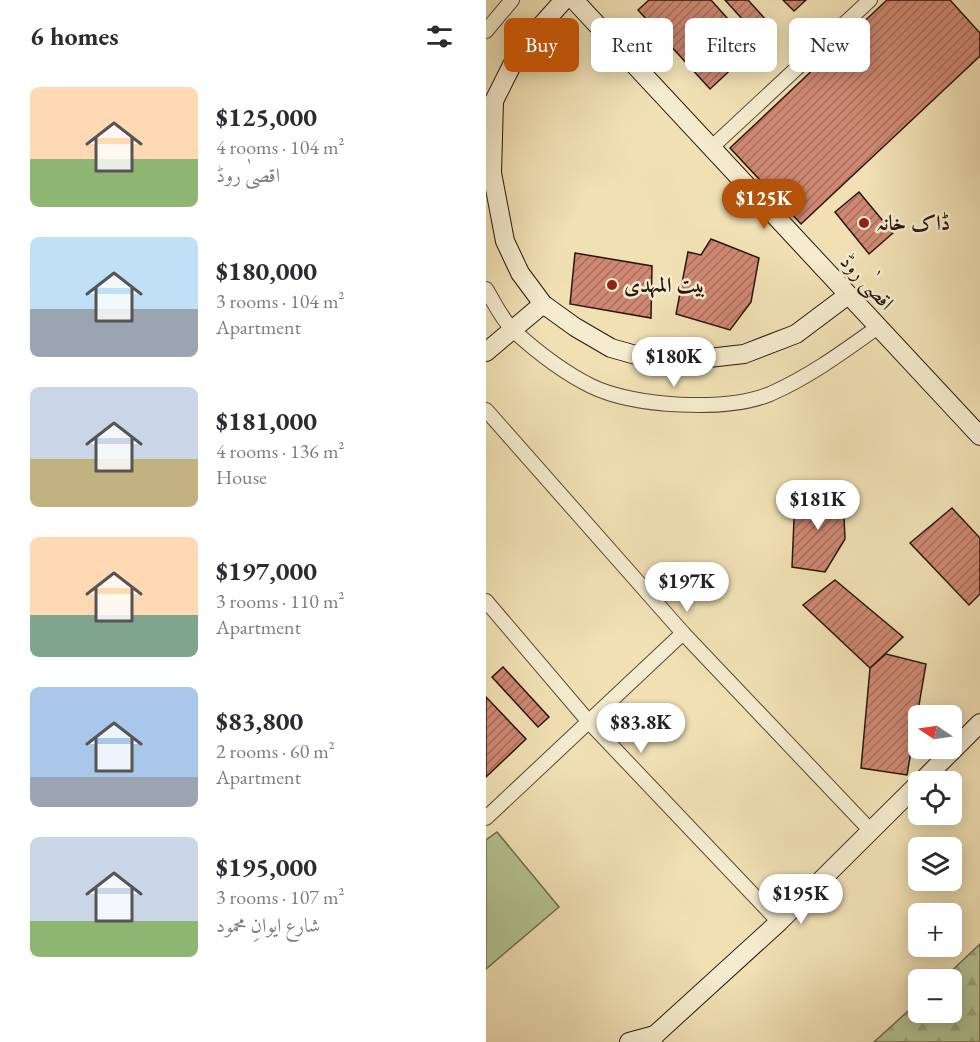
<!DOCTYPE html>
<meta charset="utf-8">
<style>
:root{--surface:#fff;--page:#f2f2f3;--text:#2b2b33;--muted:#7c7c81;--accent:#b45309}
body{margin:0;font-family:"EB Garamond",Amiri,serif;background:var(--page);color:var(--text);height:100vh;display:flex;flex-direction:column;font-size:22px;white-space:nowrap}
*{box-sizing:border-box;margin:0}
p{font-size:20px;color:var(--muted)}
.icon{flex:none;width:33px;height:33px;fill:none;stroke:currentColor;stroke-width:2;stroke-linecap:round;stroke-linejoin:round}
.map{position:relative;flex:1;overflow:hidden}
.side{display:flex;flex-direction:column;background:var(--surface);width:486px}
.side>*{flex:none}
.hud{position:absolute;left:18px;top:18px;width:386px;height:54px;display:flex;gap:12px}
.needle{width:39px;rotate:283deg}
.tools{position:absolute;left:422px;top:705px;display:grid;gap:12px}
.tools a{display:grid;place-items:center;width:54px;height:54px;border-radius:9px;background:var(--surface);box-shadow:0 3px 15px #0003;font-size:30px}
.price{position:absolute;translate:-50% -51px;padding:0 14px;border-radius:21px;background:#fff;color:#222;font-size:20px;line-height:39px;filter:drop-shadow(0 2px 3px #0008)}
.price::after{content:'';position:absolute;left:50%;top:36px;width:18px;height:14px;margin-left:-9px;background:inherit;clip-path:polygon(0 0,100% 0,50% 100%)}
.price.on{background:var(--accent);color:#fff}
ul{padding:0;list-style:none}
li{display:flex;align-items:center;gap:18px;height:150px;padding:0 30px}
li span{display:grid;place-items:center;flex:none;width:168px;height:120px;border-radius:9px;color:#555}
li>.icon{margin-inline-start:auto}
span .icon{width:72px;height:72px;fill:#fffc;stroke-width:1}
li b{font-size:26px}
h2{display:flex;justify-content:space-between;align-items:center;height:72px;padding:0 30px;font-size:26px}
.pill{padding:0 21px;border-radius:9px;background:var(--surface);box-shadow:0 3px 15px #0003;font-size:21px;line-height:54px}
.pill.on{background:var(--accent);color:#fff}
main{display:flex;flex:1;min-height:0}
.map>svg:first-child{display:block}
</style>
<main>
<section class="side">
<h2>6 homes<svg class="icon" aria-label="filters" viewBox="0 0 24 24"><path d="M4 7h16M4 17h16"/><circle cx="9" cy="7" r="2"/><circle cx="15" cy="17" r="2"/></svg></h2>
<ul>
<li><span style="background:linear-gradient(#ffd9b3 60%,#8fb573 0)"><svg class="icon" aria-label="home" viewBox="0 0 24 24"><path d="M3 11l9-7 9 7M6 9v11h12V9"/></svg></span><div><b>$125,000</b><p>4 rooms · 104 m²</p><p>اقصیٰ روڈ</p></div></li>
<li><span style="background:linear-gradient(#bfe0f5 60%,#9aa5b1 0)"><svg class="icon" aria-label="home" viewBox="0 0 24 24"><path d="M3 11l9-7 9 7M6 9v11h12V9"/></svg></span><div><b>$180,000</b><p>3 rooms · 104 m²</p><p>Apartment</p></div></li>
<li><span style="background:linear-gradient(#c9d6e8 60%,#c2b280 0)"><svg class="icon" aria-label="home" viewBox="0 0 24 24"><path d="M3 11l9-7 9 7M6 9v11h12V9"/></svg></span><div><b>$181,000</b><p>4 rooms · 136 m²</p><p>House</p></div></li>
<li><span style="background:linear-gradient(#ffd9b3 65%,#7fa58c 0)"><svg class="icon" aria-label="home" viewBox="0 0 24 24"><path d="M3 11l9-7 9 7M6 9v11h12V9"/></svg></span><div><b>$197,000</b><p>3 rooms · 110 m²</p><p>Apartment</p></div></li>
<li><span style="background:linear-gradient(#a9c7e8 75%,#9aa5b1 0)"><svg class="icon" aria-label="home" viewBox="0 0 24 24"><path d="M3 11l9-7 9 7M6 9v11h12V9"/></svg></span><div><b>$83,800</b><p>2 rooms · 60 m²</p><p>Apartment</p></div></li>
<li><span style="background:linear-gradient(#c9d6e8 70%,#8fb573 0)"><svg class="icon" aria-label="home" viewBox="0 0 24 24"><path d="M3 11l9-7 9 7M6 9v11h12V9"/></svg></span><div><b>$195,000</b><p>3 rooms · 107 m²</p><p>شارع ایوانِ محمود</p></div></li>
</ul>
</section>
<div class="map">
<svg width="494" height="1042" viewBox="0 0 494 1042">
<defs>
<pattern id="forest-firs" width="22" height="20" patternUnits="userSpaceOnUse" patternTransform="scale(1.5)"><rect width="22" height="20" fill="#b4c391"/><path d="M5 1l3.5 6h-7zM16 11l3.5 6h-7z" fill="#9ba77c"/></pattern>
<pattern id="building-hatch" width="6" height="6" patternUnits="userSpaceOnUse" patternTransform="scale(1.5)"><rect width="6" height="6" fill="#cf8873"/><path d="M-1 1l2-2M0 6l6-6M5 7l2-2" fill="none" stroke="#a86e5d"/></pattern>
</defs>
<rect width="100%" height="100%" fill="#f0e0b4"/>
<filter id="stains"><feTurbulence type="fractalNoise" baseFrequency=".00333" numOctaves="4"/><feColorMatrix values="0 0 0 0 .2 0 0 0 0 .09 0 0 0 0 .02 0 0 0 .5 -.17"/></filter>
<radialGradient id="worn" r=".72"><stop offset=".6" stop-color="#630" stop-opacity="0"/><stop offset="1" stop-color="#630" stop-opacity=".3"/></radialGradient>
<!-- forest -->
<path fill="url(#forest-firs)" stroke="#6f6c50" stroke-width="1.5" d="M 494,944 L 494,1042 L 388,1042 L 432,1002 L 432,1012 L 465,1012 L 465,980 L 457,979 Z"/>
<!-- green -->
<path fill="#b4c391" stroke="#6f6c50" stroke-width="1.5" d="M 11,832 L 73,907 L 0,969 L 0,840 Z"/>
<!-- building -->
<g fill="url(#building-hatch)" stroke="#2a160f" stroke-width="1.5">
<path d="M 163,0 L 225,0 L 268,48 L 224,89 L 152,10 Z"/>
<path d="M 239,0 L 262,0 L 290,31 L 277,42 Z"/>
<path d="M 297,0 L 320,0 L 308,11 Z"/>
<path d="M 401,0 L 464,0 L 494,33 L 494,56 L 315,224 L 244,148 Z"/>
<path d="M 373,192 L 407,233 L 383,254 L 349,212 Z"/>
<path d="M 225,239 L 273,258 L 265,302 L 244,330 L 190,314 L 202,252 L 215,255 Z"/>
<path d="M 89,253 L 166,266 L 165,318 L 84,304 Z"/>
<path d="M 357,494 L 359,539 L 339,572 L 306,567 L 309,495 Z"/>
<path d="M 466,508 L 494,538 L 494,594 L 483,605 L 424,543 Z"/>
<path d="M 349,580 L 417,637 L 384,668 L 317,605 Z"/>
<path d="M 400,654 L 440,664 L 421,775 L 375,768 L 384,668 Z"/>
<path d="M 17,667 L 63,717 L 52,727 L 6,677 Z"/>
<path d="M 0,697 L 40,739 L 0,777 Z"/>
</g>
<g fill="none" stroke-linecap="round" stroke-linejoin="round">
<!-- street casing -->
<g stroke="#5c4838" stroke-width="16">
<g id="street">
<path d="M 0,31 L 26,0"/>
<path d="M 226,147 L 384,0"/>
<path d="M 0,289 C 8,302 16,320 28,331 C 50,351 79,373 105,386 C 148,407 240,412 284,394 C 323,377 357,352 392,327"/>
<path d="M 0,410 L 197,633 L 385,831"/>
<path d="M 0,601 L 103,722 L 293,922"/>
<path d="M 0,818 L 197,633"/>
</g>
</g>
<!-- secondary casing -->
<g stroke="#2a160f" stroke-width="20">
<g id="secondary">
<path d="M 78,0 L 34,49 L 8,101 L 6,173 L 19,241 L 34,273 L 57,304 L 89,327 L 125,348 L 178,363 L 258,354 L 310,334 L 362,295"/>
<path d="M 88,0 L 494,436"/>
<path d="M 0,352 L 57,304"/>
<path d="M 435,782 L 494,723"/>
<path d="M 143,1042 L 169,1035"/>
<path d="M 166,1042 L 169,1035 L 293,922 L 432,784"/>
</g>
</g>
<!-- street -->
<use href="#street" stroke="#f5ebce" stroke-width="14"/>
<!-- secondary -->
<use href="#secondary" stroke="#f5ebce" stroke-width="18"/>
</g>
<!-- markers -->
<g fill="#8f2418" stroke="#f5ebce" stroke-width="2">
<circle cx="378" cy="223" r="6"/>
<circle cx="126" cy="285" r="6"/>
</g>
<g text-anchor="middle" stroke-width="5" stroke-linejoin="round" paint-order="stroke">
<!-- poi labels -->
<g font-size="21" font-weight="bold" fill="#2a160f" stroke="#f5ebce" text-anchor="start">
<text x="390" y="230">ڈاک خانہ</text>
<text x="138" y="292">بیت المہدی</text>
</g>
<!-- street labels -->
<g font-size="21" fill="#2a160f" stroke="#f5ebce">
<text transform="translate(381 282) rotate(47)" y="7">اقصیٰ روڈ</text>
</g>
</g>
<rect width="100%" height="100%" filter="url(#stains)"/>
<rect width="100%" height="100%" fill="url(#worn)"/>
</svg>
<div class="tools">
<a><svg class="needle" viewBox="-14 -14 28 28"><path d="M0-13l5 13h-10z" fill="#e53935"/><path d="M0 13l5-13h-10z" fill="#7c7c81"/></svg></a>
<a><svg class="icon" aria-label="locate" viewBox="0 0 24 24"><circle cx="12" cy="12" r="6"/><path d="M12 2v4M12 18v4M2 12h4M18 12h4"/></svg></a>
<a><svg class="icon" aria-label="layers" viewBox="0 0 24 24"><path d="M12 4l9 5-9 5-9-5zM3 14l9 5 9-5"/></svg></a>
<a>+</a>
<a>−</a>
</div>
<b class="price on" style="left:278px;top:230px">$125K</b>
<b class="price" style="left:188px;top:388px">$180K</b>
<b class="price" style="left:332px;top:531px">$181K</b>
<b class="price" style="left:201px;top:613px">$197K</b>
<b class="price" style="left:155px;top:754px">$83.8K</b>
<b class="price" style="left:315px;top:925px">$195K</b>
<div class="hud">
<a class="pill on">Buy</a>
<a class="pill">Rent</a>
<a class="pill">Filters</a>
<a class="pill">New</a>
</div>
</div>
</main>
